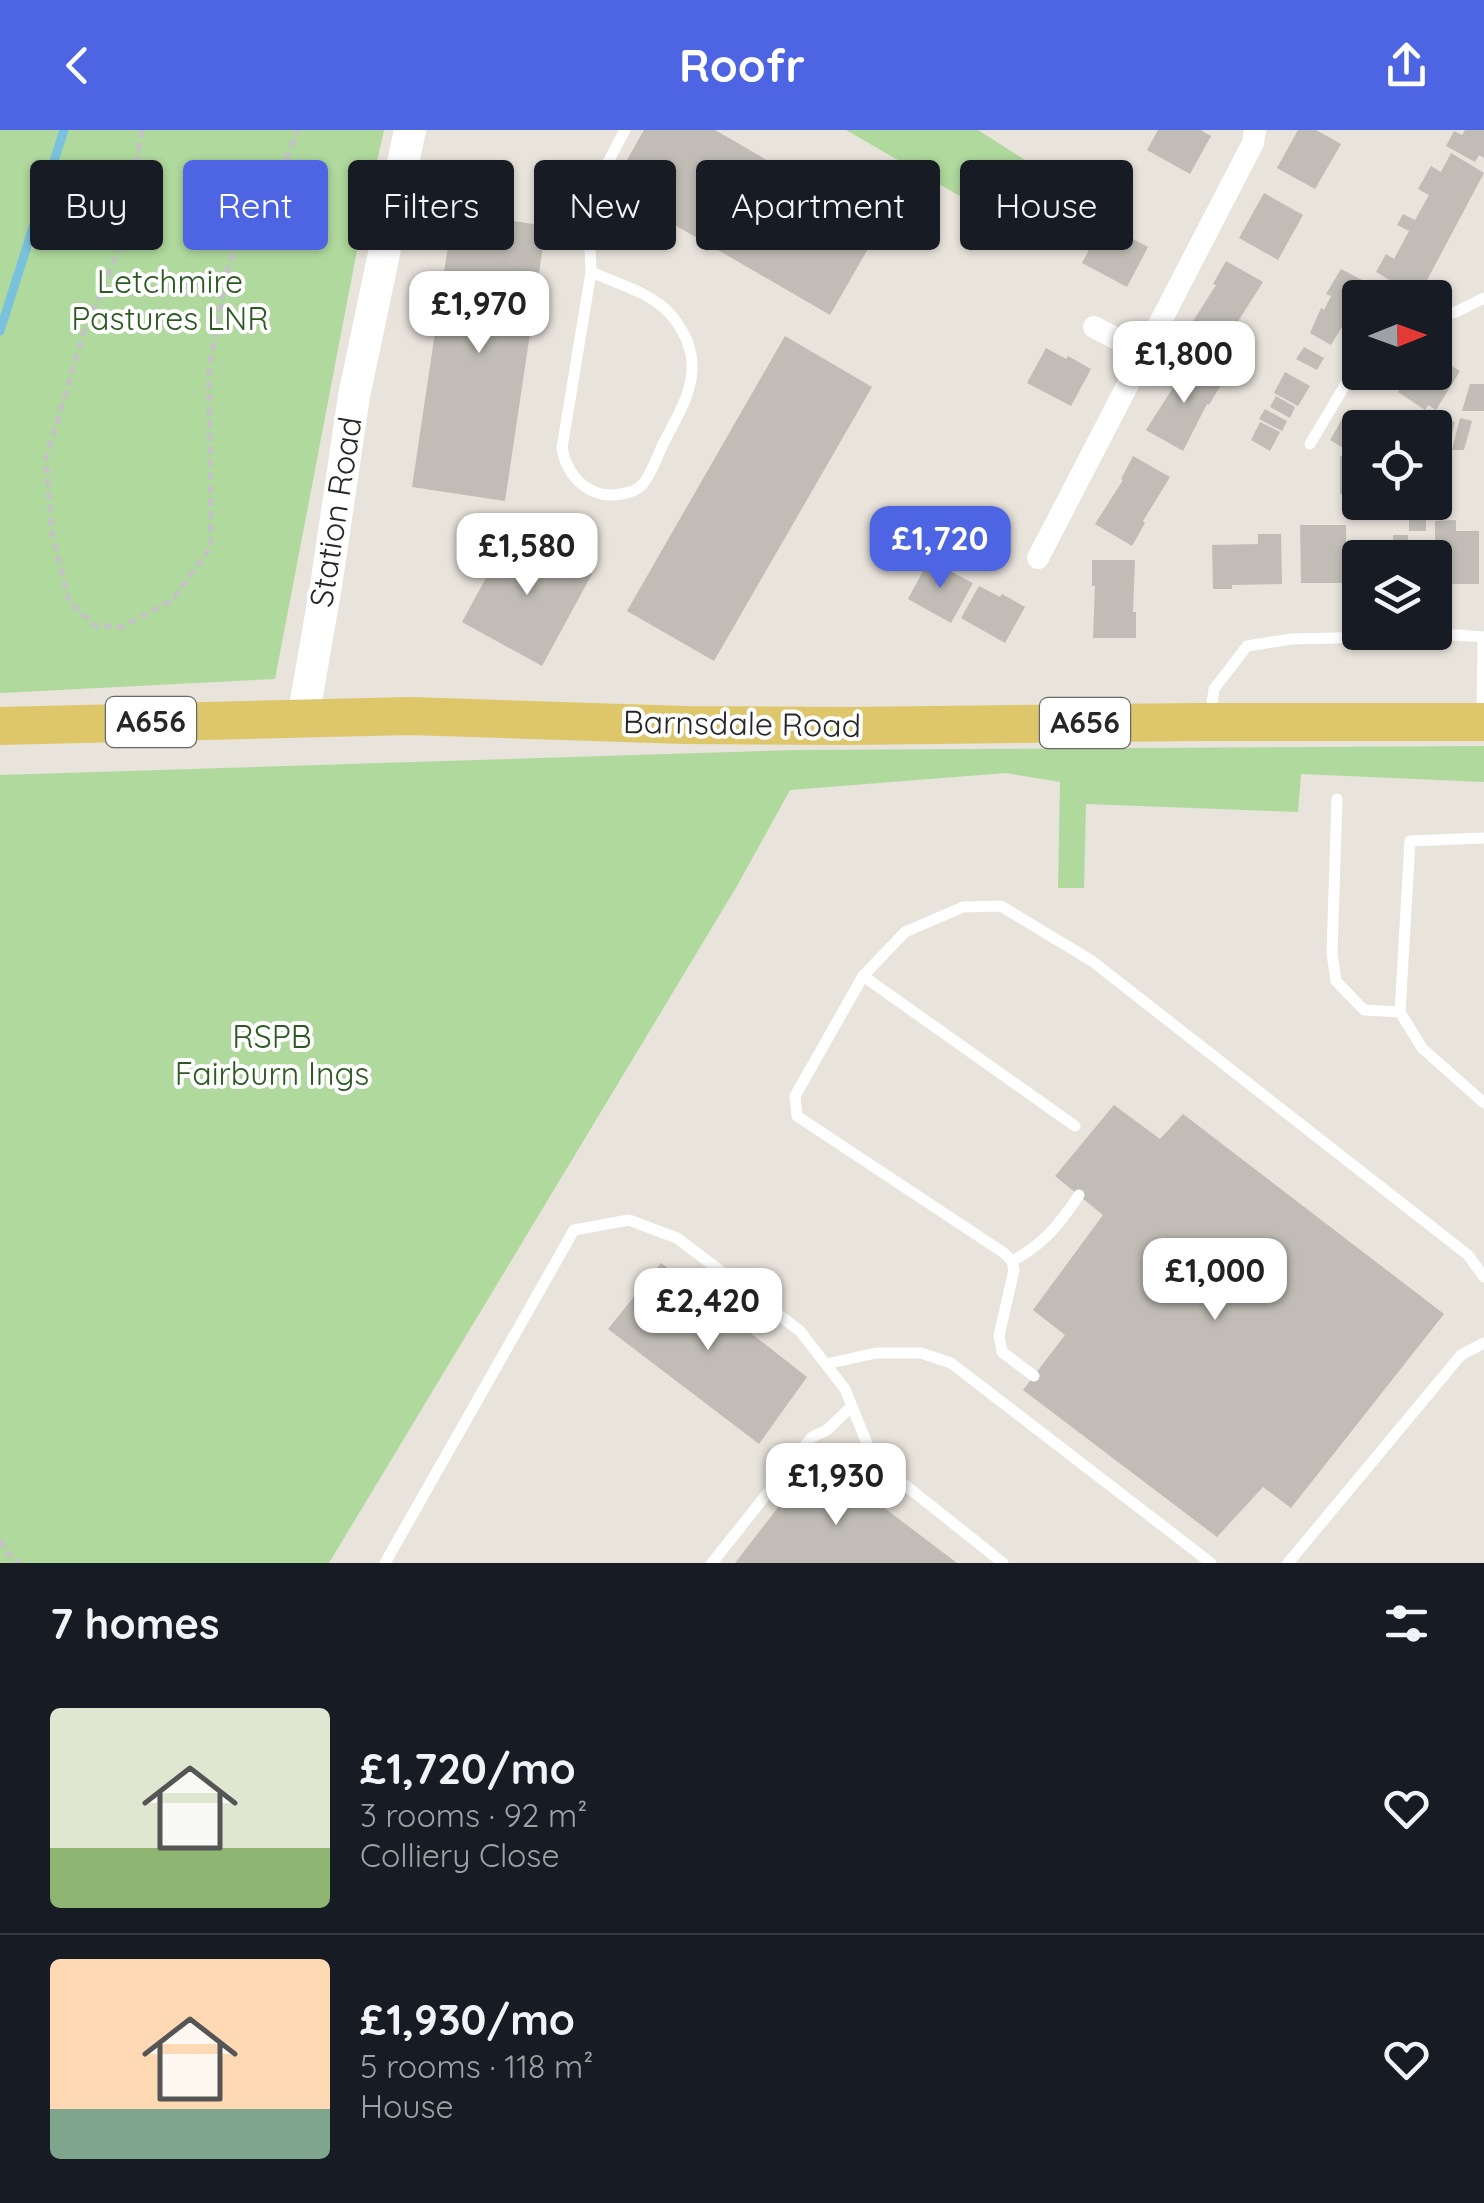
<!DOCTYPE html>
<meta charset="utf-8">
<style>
:root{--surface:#171b24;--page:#242831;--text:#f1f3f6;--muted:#9ea1a6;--line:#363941;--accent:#4d65e3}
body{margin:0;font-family:Quicksand,sans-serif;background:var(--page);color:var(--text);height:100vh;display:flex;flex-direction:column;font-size:38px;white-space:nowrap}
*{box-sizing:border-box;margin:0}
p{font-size:32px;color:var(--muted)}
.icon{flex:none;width:55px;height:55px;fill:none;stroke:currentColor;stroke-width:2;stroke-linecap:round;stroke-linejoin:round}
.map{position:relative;height:1433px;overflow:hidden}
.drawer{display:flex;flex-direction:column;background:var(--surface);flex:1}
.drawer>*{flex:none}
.banner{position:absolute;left:30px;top:30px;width:1425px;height:90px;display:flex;gap:20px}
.needle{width:65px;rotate:89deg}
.fabs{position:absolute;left:1342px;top:150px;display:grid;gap:20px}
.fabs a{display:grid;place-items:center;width:110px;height:110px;border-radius:10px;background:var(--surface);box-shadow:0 2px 8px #0004;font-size:50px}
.price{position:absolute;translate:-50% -85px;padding:0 22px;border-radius:20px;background:#fff;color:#222;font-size:32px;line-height:65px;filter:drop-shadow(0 2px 5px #0008)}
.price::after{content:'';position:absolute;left:50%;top:60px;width:30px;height:22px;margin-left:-15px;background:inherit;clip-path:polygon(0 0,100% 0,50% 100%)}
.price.current{background:var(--accent);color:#fff}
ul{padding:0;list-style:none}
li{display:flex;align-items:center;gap:30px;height:250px;padding:0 50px}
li+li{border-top:2px solid var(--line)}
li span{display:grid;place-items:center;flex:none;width:280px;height:200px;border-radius:10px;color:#555}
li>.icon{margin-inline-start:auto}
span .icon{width:120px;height:120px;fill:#fffc;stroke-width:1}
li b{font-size:42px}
h2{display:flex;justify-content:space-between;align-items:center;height:120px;padding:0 50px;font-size:42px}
.tag{padding:0 35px;border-radius:10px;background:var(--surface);box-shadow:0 2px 8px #0004;font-size:35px;line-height:90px}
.tag.current{background:var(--accent);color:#fff}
header{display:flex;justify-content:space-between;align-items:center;height:130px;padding:0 50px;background:var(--accent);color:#fff;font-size:45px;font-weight:800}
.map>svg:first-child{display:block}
</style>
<header><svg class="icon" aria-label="back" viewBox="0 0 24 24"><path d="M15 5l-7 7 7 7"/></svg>Roofr<svg class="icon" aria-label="share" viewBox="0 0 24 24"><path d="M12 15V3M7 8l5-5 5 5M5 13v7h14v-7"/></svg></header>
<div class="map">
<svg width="1484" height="1433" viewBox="0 0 1484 1433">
<rect width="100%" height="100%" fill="#e8e3db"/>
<!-- green -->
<g fill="#b0d99d">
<path d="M 0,0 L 384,0 L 357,120 L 275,549 L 0,563 Z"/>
<path d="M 846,0 L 978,0 L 1036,37 L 1003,91 Z"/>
<path d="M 1484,616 L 1484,652 L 1301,644 L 1298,682 L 1086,674 L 1084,758 L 1058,758 L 1060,652 L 1006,643 L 790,660 L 737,756 L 329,1433 L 0,1433 L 0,645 L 792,620 Z"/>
</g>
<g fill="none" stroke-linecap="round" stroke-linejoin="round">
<!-- stream -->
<path stroke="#7ac1de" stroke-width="9" d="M 0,201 L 64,0"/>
</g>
<!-- building -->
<g fill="#c1bdb6">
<path d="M 644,0 L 715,0 L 881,96 L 830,185 L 611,58 Z"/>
<path d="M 1158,0 L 1201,0 L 1211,6 L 1190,44 L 1147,20 Z"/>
<path d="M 1298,0 L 1316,0 L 1341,14 L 1315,59 L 1277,38 Z"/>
<path d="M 1465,0 L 1484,0 L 1484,28 L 1479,25 L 1475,32 L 1446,16 L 1454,1 L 1462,5 Z"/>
<path d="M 1451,23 L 1484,43 L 1418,167 L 1376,142 L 1386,124 L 1394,129 L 1409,101 L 1397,95 L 1403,84 L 1415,90 L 1429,65 L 1418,59 L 1431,36 L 1441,42 Z"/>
<path d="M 1264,63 L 1303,85 L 1278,130 L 1239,108 Z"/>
<path d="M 453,82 L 546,96 L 505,371 L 412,357 Z"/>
<path d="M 1103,93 L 1148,117 L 1127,157 L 1082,133 Z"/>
<path d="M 1226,131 L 1263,152 L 1235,196 L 1238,198 L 1225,220 L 1188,199 L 1216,155 L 1213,154 Z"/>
<path d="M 1341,139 L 1366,152 L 1353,178 L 1343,173 L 1353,179 L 1331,215 L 1310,203 L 1321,178 L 1324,180 L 1331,166 L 1326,164 Z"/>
<path d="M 785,206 L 872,257 L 714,531 L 627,481 Z"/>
<path d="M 1304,217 L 1324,228 L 1317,240 L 1296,229 Z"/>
<path d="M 1046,218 L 1066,229 L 1068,226 L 1091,239 L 1071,276 L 1027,253 Z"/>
<path d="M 1435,226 L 1460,241 L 1436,280 L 1428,275 L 1425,280 L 1398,262 L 1404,252 L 1402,250 L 1395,260 L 1378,250 L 1383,242 L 1435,242 Z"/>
<path d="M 1184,232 L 1222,253 L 1209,275 L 1207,274 L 1183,321 L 1146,300 L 1174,256 L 1172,254 Z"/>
<path d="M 1285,242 L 1310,256 L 1298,276 L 1274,263 Z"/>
<path d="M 1470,254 L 1484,254 L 1484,281 L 1462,281 Z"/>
<path d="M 1276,266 L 1295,277 L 1290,288 L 1270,277 Z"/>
<path d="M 1265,279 L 1287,291 L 1282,301 L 1259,289 Z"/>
<path d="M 1344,286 L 1360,296 L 1360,312 L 1353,324 L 1330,310 Z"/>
<path d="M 1442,288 L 1455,292 L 1448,320 L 1435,320 Z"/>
<path d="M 1460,288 L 1472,291 L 1464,320 L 1452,320 Z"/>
<path d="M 1260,292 L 1280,302 L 1270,321 L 1251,310 Z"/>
<path d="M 1133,326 L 1170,347 L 1143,391 L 1145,393 L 1132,416 L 1095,394 L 1123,350 L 1121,349 Z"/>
<path d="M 1340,326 L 1355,326 L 1355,365 L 1340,364 Z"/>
<rect x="1409" y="372" width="17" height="29"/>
<path d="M 1456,390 L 1456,401 L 1479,401 L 1479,454 L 1435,454 L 1435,391 Z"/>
<path d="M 1300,395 L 1346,395 L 1347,453 L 1301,453 Z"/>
<path d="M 512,400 L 592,444 L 542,536 L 462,492 Z"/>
<path d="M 1258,404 L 1281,404 L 1282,454 L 1232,455 L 1232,459 L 1213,459 L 1212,415 L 1258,414 Z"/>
<path d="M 1393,405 L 1408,405 L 1408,415 L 1417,415 L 1417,428 L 1364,428 L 1364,415 L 1393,415 Z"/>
<path d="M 929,430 L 973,453 L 951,493 L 908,469 Z"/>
<path d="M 1092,430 L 1135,430 L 1133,482 L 1136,482 L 1136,508 L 1093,508 L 1095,456 L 1092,456 Z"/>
<path d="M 979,456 L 1000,467 L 1002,464 L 1025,477 L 1005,513 L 961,488 Z"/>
<path d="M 1114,975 L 1160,1009 L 1183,984 L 1444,1184 L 1291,1378 L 1263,1357 L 1217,1407 L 1023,1260 L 1065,1205 L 1033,1180 L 1103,1085 L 1055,1046 Z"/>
<path d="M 661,1133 L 807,1247 L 759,1314 L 608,1199 Z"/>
<path d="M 817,1327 L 957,1433 L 735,1433 Z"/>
</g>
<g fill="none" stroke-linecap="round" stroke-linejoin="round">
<!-- path -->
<g stroke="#c3c3c3" stroke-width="5" stroke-dasharray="8 5" stroke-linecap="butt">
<path d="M 142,0 L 124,108 L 83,205 L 46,329 L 52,404 L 69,471 L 94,495 L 122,497 L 172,470 L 211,417 L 209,238 L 229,132 L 275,57 L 298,0"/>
<path d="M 0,1410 L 7,1423 L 20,1433"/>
</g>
<!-- lane -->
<g stroke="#fff" stroke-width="11">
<path d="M 591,142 C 618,154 653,163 672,186 C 710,233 687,269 663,314 C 658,325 650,347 642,355 C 638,360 627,363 621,364 C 590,370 567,347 562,318 Z"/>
<path d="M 591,142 L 588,70 L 625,0"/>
<path d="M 1435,187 L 1456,182 L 1484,168"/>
<path d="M 1310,314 L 1360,230"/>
<path d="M 1210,588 L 1214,559 L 1247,516 L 1292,509 L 1458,505 L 1483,507 L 1482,584"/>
<path d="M 1337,669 L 1332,823 L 1336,851 L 1364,880 L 1400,882"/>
<path d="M 1484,708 L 1410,711 L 1400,882 L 1422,918 L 1484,973"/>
<path d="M 863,846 L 1075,996"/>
<path d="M 1012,1131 C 1044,1114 1059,1095 1079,1065"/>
<path d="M 826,1234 L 876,1223 L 921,1223 L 951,1233 L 1211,1433"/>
<path d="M 1034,1246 L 1002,1222 L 999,1206 L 1014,1140 L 1012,1131 L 1004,1123 L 797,986 L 795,966 L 863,846 L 905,802 L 963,777 L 1001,776 L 1092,831 L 1468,1125 L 1484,1147"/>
<path d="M 385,1433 L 574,1100 L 629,1090 L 677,1108 L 800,1201 L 845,1259 L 868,1316 L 900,1351 L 1003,1433"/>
<path d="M 712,1433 L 812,1307 L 827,1300 L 852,1276"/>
<path d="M 1288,1433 L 1461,1225 L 1484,1213"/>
</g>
<!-- street -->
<g stroke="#fff" stroke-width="22">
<path d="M 1094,197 L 1144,223"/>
<path d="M 1038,428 L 1253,13 L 1255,0"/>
</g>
<!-- secondary -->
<path stroke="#fff" stroke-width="32" d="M 303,588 L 326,456 L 354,266 L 410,0"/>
<!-- primary -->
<path stroke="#dec66a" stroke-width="38" d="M 0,596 L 410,586 L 685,595 L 849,596 L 1196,592 L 1484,592"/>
</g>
<g text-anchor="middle" stroke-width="8" stroke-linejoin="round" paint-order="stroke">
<!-- shield labels -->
<g fill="#fff" stroke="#686868" stroke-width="2.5">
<rect x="106" y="567" width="90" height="50" rx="8"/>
<rect x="1040" y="568" width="90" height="50" rx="8"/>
</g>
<g font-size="30" font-weight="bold" fill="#272727">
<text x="151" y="602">A656</text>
<text x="1085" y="603">A656</text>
</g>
<!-- park labels -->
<g font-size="32" fill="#2c5a22" stroke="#fff">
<text x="170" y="163">Letchmire<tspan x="170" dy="37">Pastures LNR</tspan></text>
<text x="272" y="918">RSPB<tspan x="272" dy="37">Fairburn Ings</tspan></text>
</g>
<!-- street labels -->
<g font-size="32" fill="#272727" stroke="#fff">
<text transform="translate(336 382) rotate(-81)" y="11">Station Road</text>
<text transform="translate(742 594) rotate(1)" y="11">Barnsdale Road</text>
</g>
</g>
</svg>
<div class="fabs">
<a><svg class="needle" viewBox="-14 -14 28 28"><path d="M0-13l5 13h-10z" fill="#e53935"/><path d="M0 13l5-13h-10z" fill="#9ea1a6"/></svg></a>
<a><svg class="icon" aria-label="locate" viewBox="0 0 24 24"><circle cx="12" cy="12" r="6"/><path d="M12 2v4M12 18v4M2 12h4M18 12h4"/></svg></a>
<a><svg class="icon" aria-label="layers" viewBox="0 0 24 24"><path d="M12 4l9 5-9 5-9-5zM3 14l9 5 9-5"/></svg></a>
</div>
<b class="price" style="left:479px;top:226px">£1,970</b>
<b class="price" style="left:1184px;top:276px">£1,800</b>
<b class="price current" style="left:940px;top:461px">£1,720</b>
<b class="price" style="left:527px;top:468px">£1,580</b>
<b class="price" style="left:1215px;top:1193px">£1,000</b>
<b class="price" style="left:708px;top:1223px">£2,420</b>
<b class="price" style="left:836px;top:1398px">£1,930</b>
<div class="banner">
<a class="tag">Buy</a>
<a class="tag current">Rent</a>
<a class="tag">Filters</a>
<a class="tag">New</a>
<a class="tag">Apartment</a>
<a class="tag">House</a>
</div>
</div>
<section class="drawer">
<h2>7 homes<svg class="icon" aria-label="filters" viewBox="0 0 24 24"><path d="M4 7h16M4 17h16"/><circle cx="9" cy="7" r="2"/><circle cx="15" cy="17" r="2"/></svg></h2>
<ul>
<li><span style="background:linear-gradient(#dfe7d0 70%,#8fb573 0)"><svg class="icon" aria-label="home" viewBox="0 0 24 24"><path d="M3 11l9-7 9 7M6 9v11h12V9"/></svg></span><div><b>£1,720/mo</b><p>3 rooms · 92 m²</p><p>Colliery Close</p></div><svg class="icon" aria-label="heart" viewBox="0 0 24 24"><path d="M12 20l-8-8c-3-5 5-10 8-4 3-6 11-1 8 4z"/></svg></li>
<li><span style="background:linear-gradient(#ffd9b3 75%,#7fa58c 0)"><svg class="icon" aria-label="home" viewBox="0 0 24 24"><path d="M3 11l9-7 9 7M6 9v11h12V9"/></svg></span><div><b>£1,930/mo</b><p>5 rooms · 118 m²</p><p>House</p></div><svg class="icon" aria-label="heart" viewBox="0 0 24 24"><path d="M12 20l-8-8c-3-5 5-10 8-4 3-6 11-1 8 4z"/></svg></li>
</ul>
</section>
